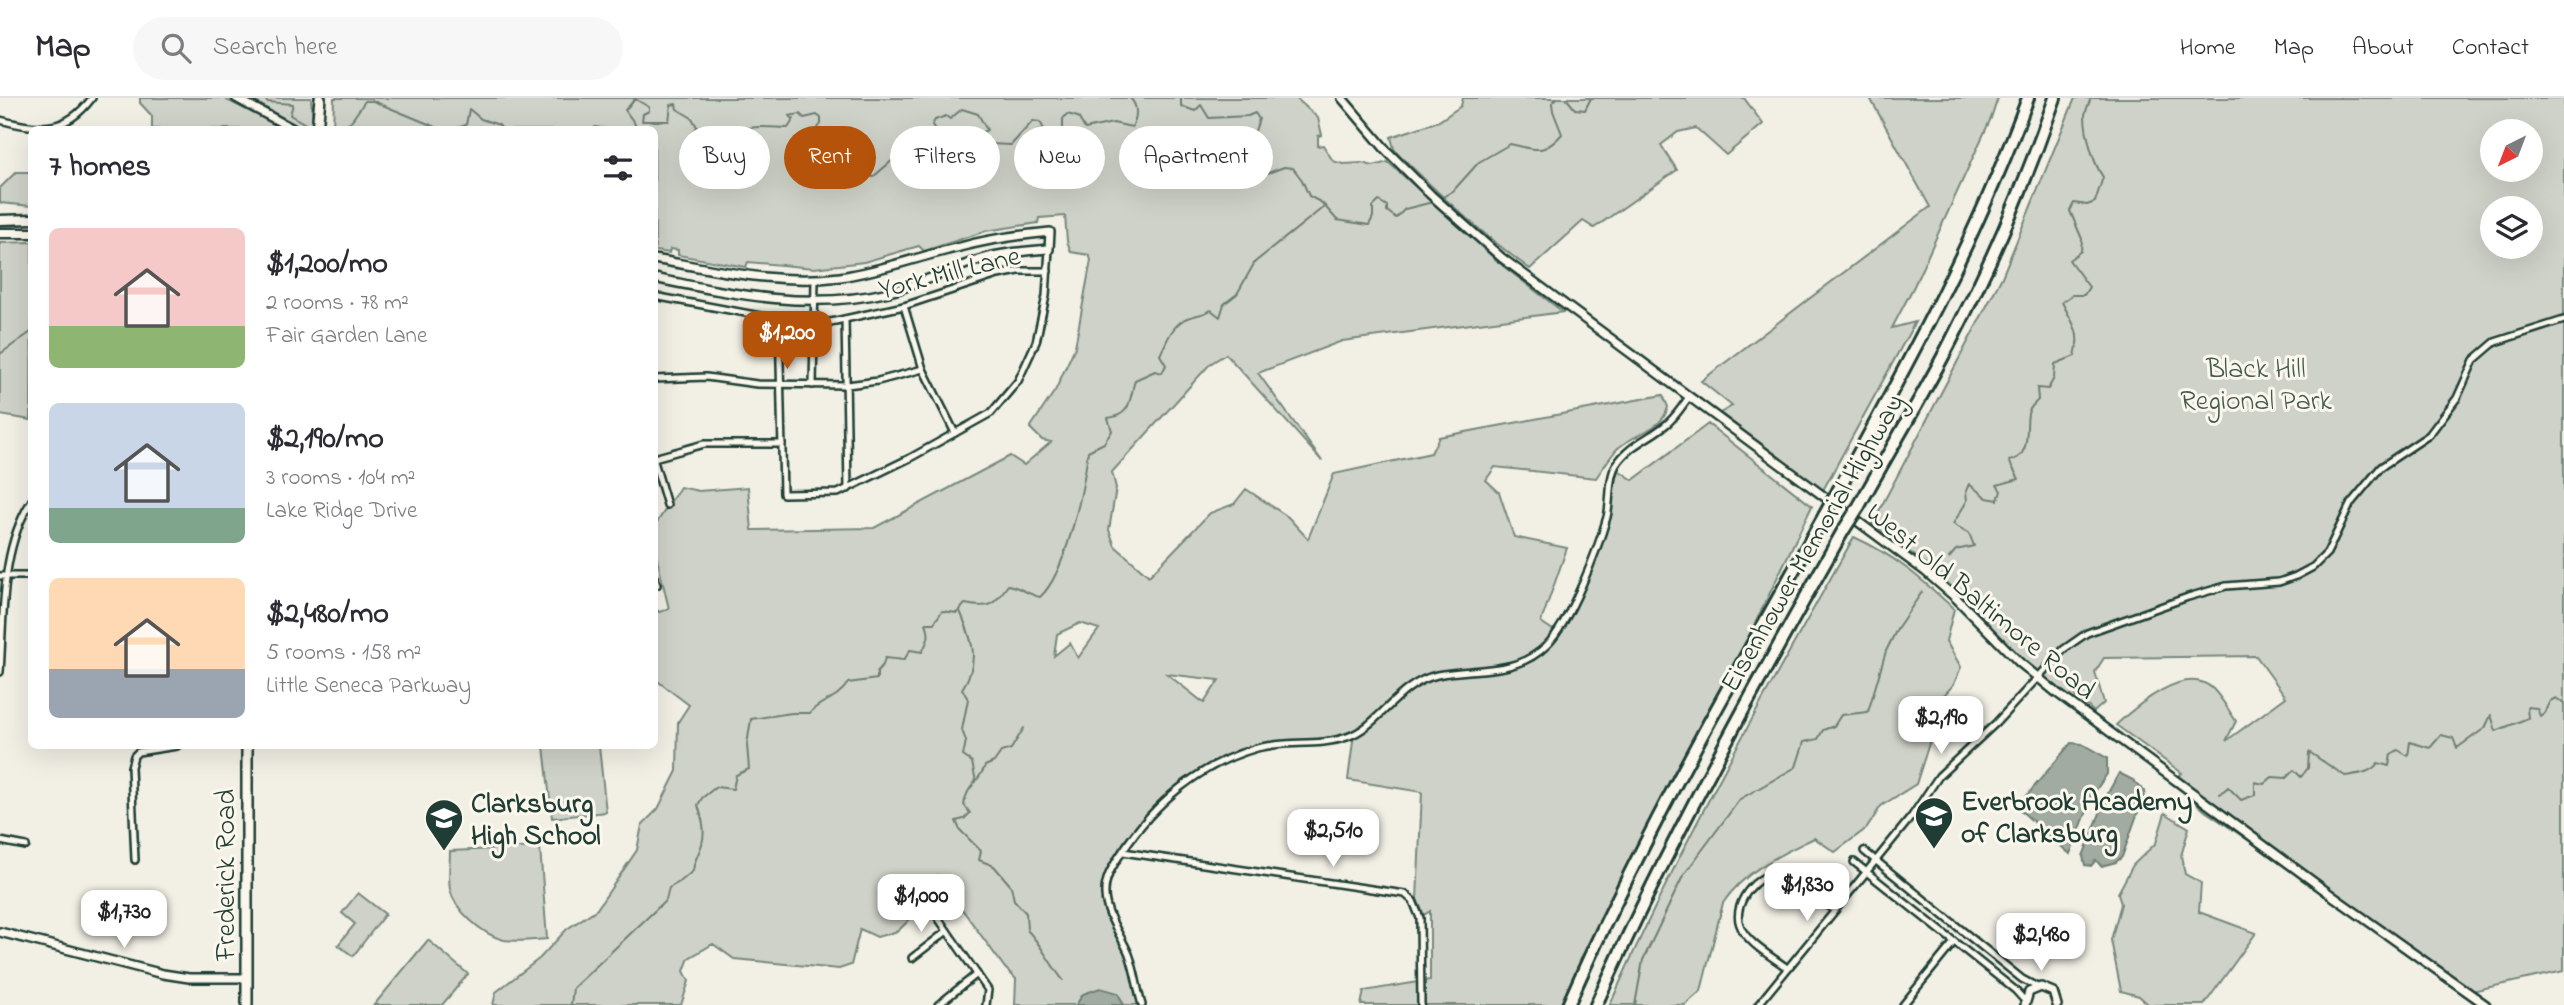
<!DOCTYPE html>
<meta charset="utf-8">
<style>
:root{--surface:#fff;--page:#f7f7f7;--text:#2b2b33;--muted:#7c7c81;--line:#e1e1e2;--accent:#b45309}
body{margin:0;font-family:"Indie Flower",sans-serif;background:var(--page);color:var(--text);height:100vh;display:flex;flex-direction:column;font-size:26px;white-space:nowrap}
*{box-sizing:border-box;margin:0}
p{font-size:23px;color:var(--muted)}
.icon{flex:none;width:38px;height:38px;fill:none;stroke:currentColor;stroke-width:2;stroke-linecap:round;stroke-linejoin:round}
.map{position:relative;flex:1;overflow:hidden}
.details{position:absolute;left:28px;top:28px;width:630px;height:623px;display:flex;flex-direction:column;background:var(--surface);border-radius:10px;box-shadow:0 7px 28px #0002}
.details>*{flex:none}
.banner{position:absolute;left:679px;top:28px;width:665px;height:63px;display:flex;gap:14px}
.needle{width:46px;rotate:222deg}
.tools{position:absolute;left:2480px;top:21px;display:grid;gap:14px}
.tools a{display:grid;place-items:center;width:63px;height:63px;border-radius:50%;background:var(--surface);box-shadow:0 7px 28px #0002;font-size:35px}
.price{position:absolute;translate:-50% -60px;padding:0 16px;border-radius:14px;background:#fff;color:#222;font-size:23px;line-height:46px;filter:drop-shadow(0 2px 4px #0008)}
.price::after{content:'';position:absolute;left:50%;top:42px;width:21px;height:16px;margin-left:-10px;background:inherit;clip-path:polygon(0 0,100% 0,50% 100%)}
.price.active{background:var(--accent);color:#fff}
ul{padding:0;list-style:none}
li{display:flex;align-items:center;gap:21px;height:175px;padding:0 21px}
li span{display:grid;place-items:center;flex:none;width:196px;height:140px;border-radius:10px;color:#555}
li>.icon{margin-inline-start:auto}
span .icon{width:84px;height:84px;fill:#fffc;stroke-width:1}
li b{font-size:30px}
h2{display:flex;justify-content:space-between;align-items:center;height:84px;padding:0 21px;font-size:30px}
.chip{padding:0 24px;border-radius:32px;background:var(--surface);box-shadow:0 7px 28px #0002;font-size:24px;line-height:63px}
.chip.active{background:var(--accent);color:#fff}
header{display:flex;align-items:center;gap:42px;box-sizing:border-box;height:98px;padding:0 35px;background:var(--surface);border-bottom:2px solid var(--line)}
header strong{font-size:33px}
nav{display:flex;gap:38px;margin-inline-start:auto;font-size:24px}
.search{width:490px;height:63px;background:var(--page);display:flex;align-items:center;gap:18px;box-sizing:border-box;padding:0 24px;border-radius:38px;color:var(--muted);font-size:26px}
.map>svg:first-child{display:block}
</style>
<header>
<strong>Map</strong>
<div class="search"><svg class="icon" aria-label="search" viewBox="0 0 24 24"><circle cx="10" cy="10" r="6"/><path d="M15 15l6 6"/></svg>Search here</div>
<nav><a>Home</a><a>Map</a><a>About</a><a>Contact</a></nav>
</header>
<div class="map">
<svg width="2564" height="907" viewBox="0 0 2564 907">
<rect width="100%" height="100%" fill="#f2f0e5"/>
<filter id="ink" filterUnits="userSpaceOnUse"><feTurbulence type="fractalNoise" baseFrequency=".0143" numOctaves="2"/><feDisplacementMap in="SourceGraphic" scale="14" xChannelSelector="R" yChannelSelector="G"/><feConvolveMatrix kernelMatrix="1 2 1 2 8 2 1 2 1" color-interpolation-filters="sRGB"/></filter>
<g filter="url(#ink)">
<!-- green -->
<g fill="#cfd2c8" stroke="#77887e" stroke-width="2" fill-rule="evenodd">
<path d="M 140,0 L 223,0 L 284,31 L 152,31 L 152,18 L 140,5 Z"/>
<path d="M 250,0 L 311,0 L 313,25 L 307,31 L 300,31 Z"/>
<path d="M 334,0 L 1296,0 L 1318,20 L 1322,37 L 1318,38 L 1318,48 L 1323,47 L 1333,63 L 1343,66 L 1362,65 L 1373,68 L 1388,64 L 1503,168 L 1563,214 L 1342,243 L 1258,275 L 1322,363 L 1226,256 L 1210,266 L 1112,374 L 1116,390 L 1109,432 L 1115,448 L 1149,478 L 1210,415 L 1234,406 L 1246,391 L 1288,419 L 1308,441 L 1334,376 L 1431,355 L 1439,339 L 1663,297 L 1668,309 C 1662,334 1632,335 1616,352 C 1609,361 1602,371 1596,380 L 1495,369 L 1486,382 L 1499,394 L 1514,439 L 1567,450 L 1541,524 L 1553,532 L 1568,519 L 1608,417 L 1614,369 L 1633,382 L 1708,326 L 1812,408 L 1570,907 L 1361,907 L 1364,893 L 1430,882 L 1430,813 L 1424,817 L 1417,801 L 1422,694 L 1348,682 L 1354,636 L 1261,649 L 1235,657 L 1193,680 L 1151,716 L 1107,778 L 1105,799 L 1129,857 L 1142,907 L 1015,907 L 1016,881 L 1005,870 L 937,777 L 915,801 L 914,817 L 898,833 L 877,839 L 860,831 L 851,867 L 839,871 L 734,861 L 713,846 L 689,860 L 684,873 L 689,883 L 681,907 L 493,907 L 496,894 L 540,860 L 567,831 L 597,811 L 637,752 L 642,727 L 658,711 L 677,673 L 678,624 L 689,607 L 655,581 L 655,510 L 659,514 L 669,511 L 655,452 L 654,429 L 680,389 L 699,393 L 748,389 L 752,432 L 874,430 L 1010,358 L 1024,367 L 1051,344 L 1042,342 L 1030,330 L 1056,291 L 1075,249 L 1091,162 L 1089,157 L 1071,154 L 1067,143 L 1065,118 L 1039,120 L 1038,125 L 986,133 L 924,153 L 919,148 L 864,164 L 814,170 L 748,164 L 746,169 L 678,157 L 678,152 L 670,151 L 669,155 L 655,153 L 654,32 L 333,32 ZM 1080,525 L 1099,531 L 1078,560 L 1070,545 L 1054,558 L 1057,536 ZM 1167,576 L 1219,582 L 1204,605 Z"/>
<path d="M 1463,0 L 1744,0 L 1763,26 L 1726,57 L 1696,30 L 1678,34 L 1661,47 L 1677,72 L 1594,130 L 1583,123 L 1530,171 C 1480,135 1437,95 1394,51 L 1391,39 L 1439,23 L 1461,8 Z"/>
<path d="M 1870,0 L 1998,0 L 1992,18 L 1914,188 L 1892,230 L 1915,224 L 1822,394 L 1720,315 L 1732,308 L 1701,283 L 1930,109 Z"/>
<path d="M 2075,0 L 2564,0 L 2564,873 L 2472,893 L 2205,713 L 2172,683 L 2182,675 L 2116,627 C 2136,608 2186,565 2213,591 C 2222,600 2229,613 2236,623 L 2226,643 L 2286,599 L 2256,558 L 2104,560 L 2095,574 L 2104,605 L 2094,614 L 2075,597 L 2077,607 L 2026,566 L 1961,497 L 1927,467 L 1872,426 L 2002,179 ZM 2492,33 L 2530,33 L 2530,72 L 2492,72 ZM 2492,110 L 2530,110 L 2530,149 L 2492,149 Z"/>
<path d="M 16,74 L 31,74 L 31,108 L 0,105 L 0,90 Z"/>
<path d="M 31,144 L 32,144 L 31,322 L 0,317 L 0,145 Z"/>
<path d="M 1854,439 C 1894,457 1922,481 1954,511 L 1946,543 L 1961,569 L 1954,586 L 1930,613 L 1933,633 L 1916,686 L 1881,708 L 1867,730 L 1835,754 L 1814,740 C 1780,757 1745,772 1723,805 L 1701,893 L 1685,907 L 1610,907 C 1680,746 1767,592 1854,439 Z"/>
<path d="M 544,648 L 599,648 L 606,714 L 552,720 Z"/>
<path d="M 2165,715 L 2189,730 L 2181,758 L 2185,776 L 2201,785 L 2199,814 L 2256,835 L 2204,907 L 2149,907 L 2139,898 L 2121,893 L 2111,842 L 2121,806 L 2118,795 L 2133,767 L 2156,745 Z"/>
<path d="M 540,749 L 547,841 C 534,842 517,844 504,842 C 483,837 454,812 450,791 C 448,779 450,765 450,753 Z"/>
<path d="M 358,795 L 385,816 L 353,858 L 338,847 L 355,826 L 342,815 Z"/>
<path d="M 428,842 L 468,876 L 442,907 L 374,907 Z"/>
</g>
<!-- water -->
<g fill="#a2aba1" stroke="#6e7f75" stroke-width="2">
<path d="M 2071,645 L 2082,646 L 2107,660 L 2107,676 L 2094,695 L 2070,756 L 2020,712 L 2023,702 Z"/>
<path d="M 2119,675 L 2133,682 L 2145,694 L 2122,759 L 2116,764 L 2101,768 L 2096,762 L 2091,768 L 2085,767 L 2083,758 L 2108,695 Z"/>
<path d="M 1100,890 L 1118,895 L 1124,907 L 1076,907 L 1083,896 Z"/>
</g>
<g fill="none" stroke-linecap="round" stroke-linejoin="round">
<!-- stream -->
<g stroke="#6e7f75" stroke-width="2">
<path d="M 265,0 L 267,4 L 293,6 L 290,17 L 309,28 L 310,32"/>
<path d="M 1181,0 L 1181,8 L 1195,13 L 1201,7 L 1209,20 L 1248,18 L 1255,15 L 1259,21 L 1255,33 L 1250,38 L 1253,52 L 1247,67 L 1250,75 L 1268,75 L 1284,69 L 1293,70 L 1302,82 L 1309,98 L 1322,105 L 1337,122 L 1369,127 L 1373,119 L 1373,109 L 1379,103 L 1387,108 L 1387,113 L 1396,120 L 1405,111 L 1433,104"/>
<path d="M 1566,0 L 1575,11 L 1585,12 L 1591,0"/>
<path d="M 331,29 L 350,25 L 365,3 L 373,3 L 443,32"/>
<path d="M 451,32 L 466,27 L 469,11 L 481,21 L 499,27 L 503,32"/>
<path d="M 593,32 L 595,29 L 612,32"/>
<path d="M 634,32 L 635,26 L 625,12 L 635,1 L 649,9 L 649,13 L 643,16 L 642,23 L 669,23 L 671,7 L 676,6 L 677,11 L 692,20 L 697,29 L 681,49 L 684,60 C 714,70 725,84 745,51 L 732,44 C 737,23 771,30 788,30 L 794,21 L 789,18 L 800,16 L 804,20 L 817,17 L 821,20 L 821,26 L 814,35 L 812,42 L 823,55 L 830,54 L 840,40 L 854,32 L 860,37 L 864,49 L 856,57 L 866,76 L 873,79 L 908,49 L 914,47 L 920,52 L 926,52 L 936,46 L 936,33 L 932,27 L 935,22 L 946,18 L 950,21 L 962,11 L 978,16 L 987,32 L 980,35 L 978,41 L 989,46 L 1011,47 L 1033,23 L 1040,24 L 1044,31 L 1038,33 L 1038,40 L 1058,43 L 1063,39 L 1063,21 L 1067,16 L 1078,19 L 1085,31 L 1113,25 L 1132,29 C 1137,19 1139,9 1130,0"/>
<path d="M 1441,100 L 1453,93 L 1479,64 L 1510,46 C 1535,51 1543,58 1562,36 L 1553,13 L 1552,5 L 1557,0"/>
<path d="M 0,256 L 31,234 L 32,231"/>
<path d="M 1949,460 L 1956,452 L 1974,448 L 1969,435 L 1953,426 L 1967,403 L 1966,393 L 1969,386 L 1987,400 L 1998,402 L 2001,393 L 1997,387 L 2019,381 L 2009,363 C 2032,359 2025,332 2028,316 C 2029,310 2034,306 2038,302 L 2037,290 L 2048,291 L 2054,280 L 2055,266 L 2075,258 C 2082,233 2072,225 2062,204 L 2072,197 L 2084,197 L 2089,189 L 2069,162 L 2081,153 L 2082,141 L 2070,113 L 2074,105 L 2087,107 L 2095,104 L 2103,79 C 2093,65 2085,34 2085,17 C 2086,12 2089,5 2091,0"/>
<path d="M 960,513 C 972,542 981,562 962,591 L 968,601 L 962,632 L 966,643 L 963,658 L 972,664 L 976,684"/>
<path d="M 1024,630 L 1011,651 L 1001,654 L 994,664 L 985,668 C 980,683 965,690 964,707 L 970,715 L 964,721 L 956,723 L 960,732 L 981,753 L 979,762 L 994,768 L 1011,788 L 1014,802 L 1026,815 L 1027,832 C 1042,847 1049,865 1063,882"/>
<path d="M 2220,696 L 2228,689 L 2241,702 L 2255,697 L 2255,684 L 2264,686 L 2272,679 L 2286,680 L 2294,672 L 2301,679 L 2308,670 L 2309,654 L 2345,678 C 2357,676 2370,676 2378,665 L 2389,668 L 2391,656 L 2398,652 L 2408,658 L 2410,644 L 2430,650 L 2441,637 L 2453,640 L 2457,650 L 2485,630 L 2491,617 L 2496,633 L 2528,620 L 2527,609 L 2537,610 L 2540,618 L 2544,615 L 2550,603 L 2556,600 L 2564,606"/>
<path d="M 571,907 L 573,890 L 666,802 L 669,790 L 681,783 L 693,773 C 694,762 699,756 702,746 C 706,732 702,720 698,707 L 702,700 L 716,689 L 733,691 L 736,677 L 749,671 L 747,647 L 751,621 L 792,615 L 810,615 C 820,602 836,603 848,585 L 877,581 L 877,574 L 883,567 L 885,560 L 904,562 L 910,552 L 922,554 C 928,543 931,537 926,525 L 934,525 L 942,513 L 957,515 L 965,506 C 990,511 993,508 1008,487 C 1020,489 1027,496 1040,499 C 1066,476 1084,389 1088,353 L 1104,345 L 1112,333 L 1108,320 C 1132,317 1129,302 1135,282 L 1155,273 L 1162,275 L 1166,267 L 1160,257 C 1167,243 1171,229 1185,221 C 1194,217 1203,217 1211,212 L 1220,219 L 1224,206 L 1237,196 L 1255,164 L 1325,108"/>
<path d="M 1635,907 L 1643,862 L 1683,778 L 1740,701 L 1796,669 L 1804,644 L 1818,641 L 1823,632 L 1834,628 L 1841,617 L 1868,614 L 1886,553 L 1898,529 L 1922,494"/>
</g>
<!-- minor casing -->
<g stroke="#1f3d34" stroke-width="10">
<g id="minor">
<path d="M 0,22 C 39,32 65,36 92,0"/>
<path d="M 654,198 L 788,223 L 831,224 L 904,208 L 998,177 L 1019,173 L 1048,173"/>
<path d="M 904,208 L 923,271 L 955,335"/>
<path d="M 779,221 L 783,396 L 838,395 L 910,360 L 991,315 L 1018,283 L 1036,244 L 1046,198 L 1049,151"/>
<path d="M 845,221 L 848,391"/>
<path d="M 654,281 L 706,279 L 757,286 L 847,287 L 878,283 L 923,271"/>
<path d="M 813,287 L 815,181"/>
<path d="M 654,360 L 704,346 L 782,346"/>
<path d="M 654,363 L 667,407"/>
<path d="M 0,478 L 32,478"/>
<path d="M 654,479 L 657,487"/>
<path d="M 0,574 C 4,518 0,450 32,402"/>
<path d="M 0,743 L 26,748"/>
<path d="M 1864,753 L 2022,881 L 2037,889"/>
<path d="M 1123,754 L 1405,796 L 1413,803 L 1420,820 L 1421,907"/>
<path d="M 135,762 L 131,669 L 134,658 L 138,654 L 177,648"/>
<path d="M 1854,764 L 2015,892 L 2025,903"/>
<path d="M 925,801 L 988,892 L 986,907"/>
<path d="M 912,860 L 947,833"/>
<path d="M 1787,870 C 1773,859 1746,845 1740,827 C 1731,804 1762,767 1787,777 C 1804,783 1820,801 1834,812"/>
<path d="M 938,907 L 977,876"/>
<path d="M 1142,907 C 1137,890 1135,872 1129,856 C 1121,837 1106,818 1105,797 C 1104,780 1113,768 1122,754 C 1154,705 1200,666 1257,650 C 1286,642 1318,649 1347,639 C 1380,628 1397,586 1437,577 C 1475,569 1516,578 1547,547 C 1570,524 1598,451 1607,419 C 1611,403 1608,381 1616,367 C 1629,346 1652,340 1669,324 C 1677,317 1683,307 1689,299"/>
<path d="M 1758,907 L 1912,718 L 1939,678 L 1996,625 L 2064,551 L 2087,535 L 2188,499 L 2226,488 L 2279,484 L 2296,478 L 2313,469 L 2327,455 L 2351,405 L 2381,369 L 2429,337 L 2457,300 L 2474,262 L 2495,244 L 2564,222"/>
<path d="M 1903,907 L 1954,844"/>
</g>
</g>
<!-- tertiary casing -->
<g stroke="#1f3d34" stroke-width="12">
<g id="tertiary">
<path d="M 236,0 L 295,32"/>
<path d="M 1342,0 L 1386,52 L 1431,97 L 1502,160 L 1926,474 L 1956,500 L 2019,564 L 2057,595 L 2334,799 L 2486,907"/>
<path d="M 654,161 C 716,172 778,187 840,179 C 881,173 920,158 960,149 C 989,141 1019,137 1050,134 L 1049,151 C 1027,153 1006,154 985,160 C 952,170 921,186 889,194 C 810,213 732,196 654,180"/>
<path d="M 0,834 L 163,876 L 189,880 L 247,880"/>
<path d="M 2025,907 L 2029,894 L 2041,889 L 2053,894 L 2057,907"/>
</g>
</g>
<!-- secondary casing -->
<g stroke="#1f3d34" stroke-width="13">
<g id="secondary">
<path d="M 0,122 L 32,121"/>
<path d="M 0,135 L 32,135"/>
</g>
</g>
<!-- primary casing -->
<g stroke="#1f3d34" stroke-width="14">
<g id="primary">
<path d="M 317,32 L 320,0"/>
<path d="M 247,907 L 247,648"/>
</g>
</g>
<!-- motorway casing -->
<g stroke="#1f3d34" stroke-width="16">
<g id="motorway">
<path d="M 1839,391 C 1910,262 1977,139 2028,0"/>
<path d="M 1859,408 C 1889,353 1922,300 1950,245 C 1991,166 2026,84 2055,0"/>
<path d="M 1568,907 C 1642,738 1734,579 1824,418"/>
<path d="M 1596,907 C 1669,744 1755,588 1843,433"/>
</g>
</g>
<!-- minor -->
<use href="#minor" stroke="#fbf7ec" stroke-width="5"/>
<!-- tertiary -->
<use href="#tertiary" stroke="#fbf7ec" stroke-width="7"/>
<!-- secondary -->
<use href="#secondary" stroke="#fbf7ec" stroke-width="8"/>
<!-- primary -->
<use href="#primary" stroke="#fbf7ec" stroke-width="9"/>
<!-- motorway -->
<use href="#motorway" stroke="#fbf7ec" stroke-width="10"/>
<!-- motorway-bridge casing -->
<g stroke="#1f3d34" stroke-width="16" stroke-linecap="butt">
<g id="motorway-bridge">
<path d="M 1824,418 L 1839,391"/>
<path d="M 1843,433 L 1859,408"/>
</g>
</g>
<!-- motorway-bridge -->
<use href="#motorway-bridge" stroke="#fbf7ec" stroke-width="10"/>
</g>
</g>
<!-- icons -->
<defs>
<g id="school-pin" transform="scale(2.0125)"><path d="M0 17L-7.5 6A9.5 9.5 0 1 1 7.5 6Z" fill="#1f3d34" stroke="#fbf7ec"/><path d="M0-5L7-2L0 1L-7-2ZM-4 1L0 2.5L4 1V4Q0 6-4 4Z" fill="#fff"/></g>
</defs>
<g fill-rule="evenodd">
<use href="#school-pin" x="1934" y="718"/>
<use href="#school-pin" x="444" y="720"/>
</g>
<g text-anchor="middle" stroke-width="6" stroke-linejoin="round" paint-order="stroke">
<!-- street labels -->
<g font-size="28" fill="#1f3d34" stroke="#fbf7ec">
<text transform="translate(949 173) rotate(-14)" y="10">York Mill Lane</text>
<text transform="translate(1811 444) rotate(-60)" y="10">Eisenhower Memorial Highway</text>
<text transform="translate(1982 502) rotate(40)" y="10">West Old Baltimore Road</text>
<text transform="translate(224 777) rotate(-90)" y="10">Frederick Road</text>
</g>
<!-- park labels -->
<g font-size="28" fill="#425b52" stroke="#fbf7ec">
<text x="2256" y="279">Black Hill<tspan x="2256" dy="32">Regional Park</tspan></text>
</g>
<!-- poi labels -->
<g font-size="28" font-weight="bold" fill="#1f3d34" stroke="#fbf7ec" text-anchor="start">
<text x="1961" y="712">Everbrook Academy<tspan x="1961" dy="32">of Clarksburg</tspan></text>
<text x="471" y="714">Clarksburg<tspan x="471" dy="32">High School</tspan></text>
</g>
</g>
</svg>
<div class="tools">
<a><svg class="needle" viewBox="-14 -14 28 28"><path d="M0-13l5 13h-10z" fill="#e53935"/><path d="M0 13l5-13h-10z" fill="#7c7c81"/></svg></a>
<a><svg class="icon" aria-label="layers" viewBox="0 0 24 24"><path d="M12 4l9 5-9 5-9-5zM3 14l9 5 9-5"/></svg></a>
</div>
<b class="price active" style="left:787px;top:273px">$1,200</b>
<b class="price" style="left:1941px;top:658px">$2,190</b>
<b class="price" style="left:1333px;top:771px">$2,510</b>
<b class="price" style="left:1807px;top:825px">$1,830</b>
<b class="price" style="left:921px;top:836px">$1,000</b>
<b class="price" style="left:124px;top:852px">$1,730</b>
<b class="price" style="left:2041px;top:875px">$2,480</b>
<div class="banner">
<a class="chip">Buy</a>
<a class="chip active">Rent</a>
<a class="chip">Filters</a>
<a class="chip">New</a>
<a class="chip">Apartment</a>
</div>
<section class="details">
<h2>7 homes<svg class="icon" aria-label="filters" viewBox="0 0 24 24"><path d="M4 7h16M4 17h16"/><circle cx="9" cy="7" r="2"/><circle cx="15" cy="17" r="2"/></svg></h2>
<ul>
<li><span style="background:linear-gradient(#f6c9c9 70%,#8fb573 0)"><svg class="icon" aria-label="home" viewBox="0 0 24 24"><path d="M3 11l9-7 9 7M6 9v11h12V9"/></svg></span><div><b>$1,200/mo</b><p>2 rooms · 78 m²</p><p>Fair Garden Lane</p></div></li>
<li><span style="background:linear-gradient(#c9d6e8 75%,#7fa58c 0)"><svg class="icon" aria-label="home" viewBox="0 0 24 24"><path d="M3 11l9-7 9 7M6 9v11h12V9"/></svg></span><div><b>$2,190/mo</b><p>3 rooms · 104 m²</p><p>Lake Ridge Drive</p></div></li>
<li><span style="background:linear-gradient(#ffd9b3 65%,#9aa5b1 0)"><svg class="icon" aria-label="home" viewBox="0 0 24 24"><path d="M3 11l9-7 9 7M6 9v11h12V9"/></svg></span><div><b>$2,480/mo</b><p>5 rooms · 158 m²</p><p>Little Seneca Parkway</p></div></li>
</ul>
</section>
</div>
